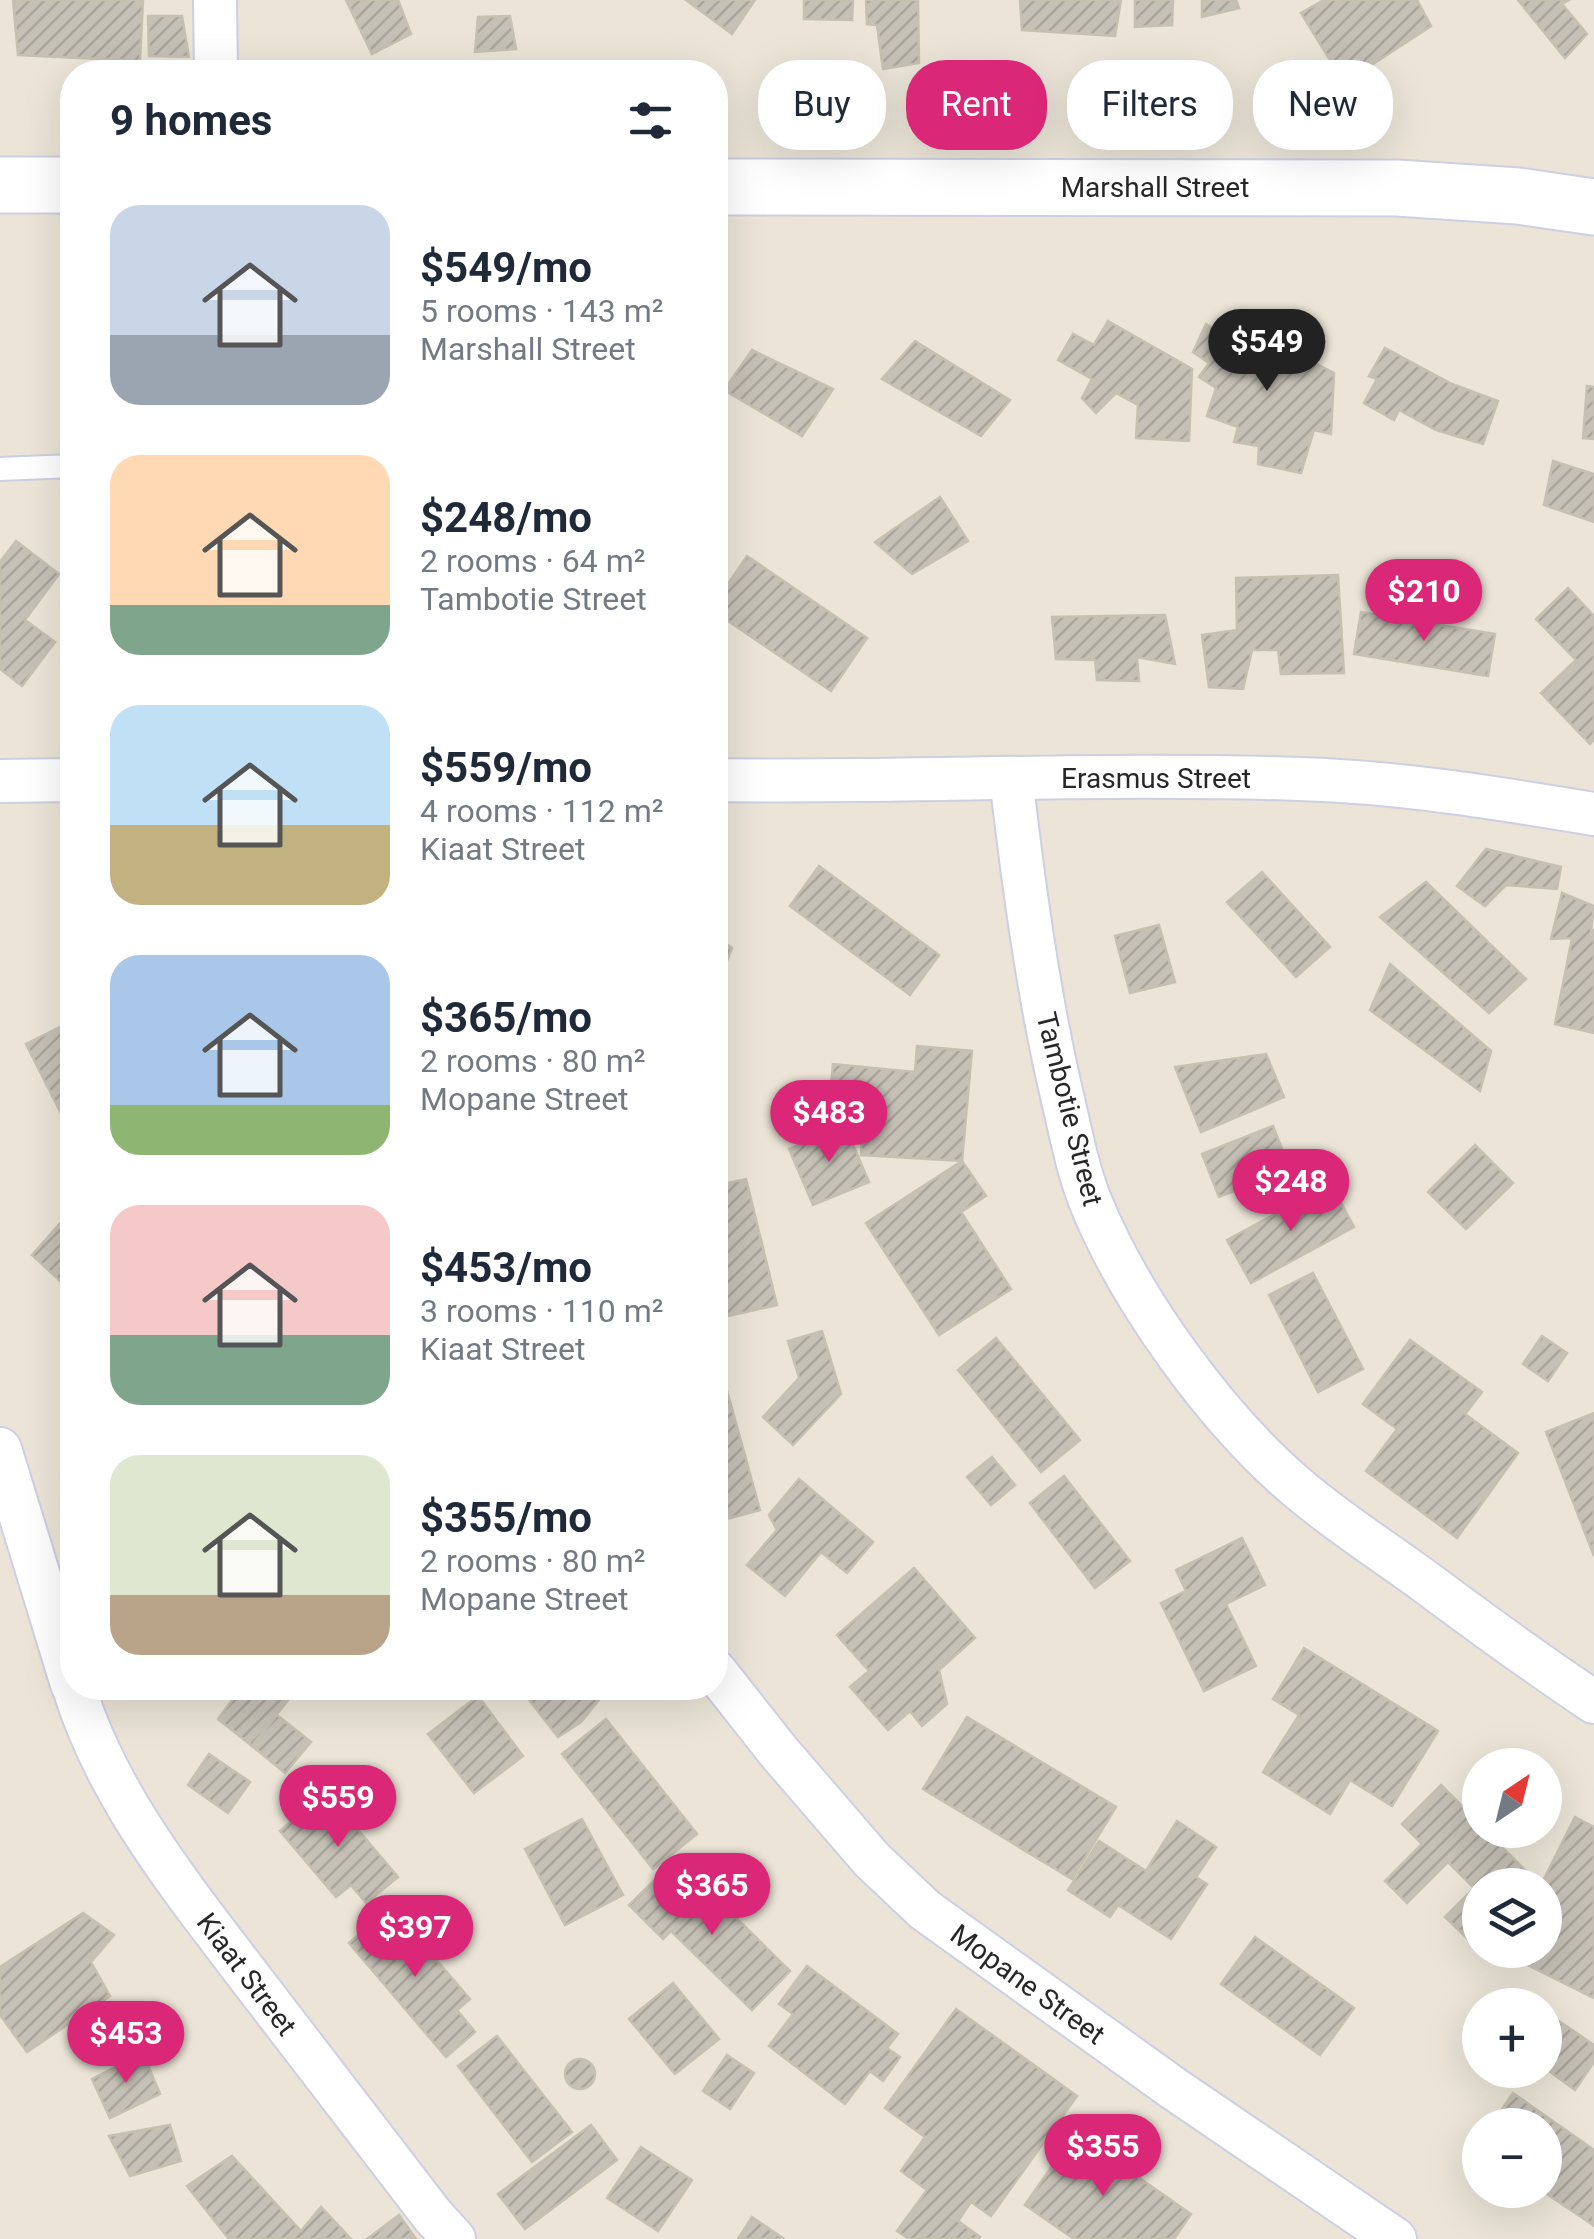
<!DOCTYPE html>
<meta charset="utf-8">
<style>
:root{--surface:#fff;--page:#f2f2f3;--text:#1f2937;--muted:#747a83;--accent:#db2777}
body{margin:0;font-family:Roboto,sans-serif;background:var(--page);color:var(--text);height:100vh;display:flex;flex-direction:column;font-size:38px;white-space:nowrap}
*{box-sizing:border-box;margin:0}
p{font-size:32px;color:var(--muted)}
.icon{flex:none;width:55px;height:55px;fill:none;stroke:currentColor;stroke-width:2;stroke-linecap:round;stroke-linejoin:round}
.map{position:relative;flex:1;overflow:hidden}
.sheet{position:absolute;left:60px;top:60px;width:668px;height:1640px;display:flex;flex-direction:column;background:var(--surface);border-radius:40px;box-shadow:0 10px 40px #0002}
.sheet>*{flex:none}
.top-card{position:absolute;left:758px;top:60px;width:685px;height:90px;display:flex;gap:20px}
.needle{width:65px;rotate:35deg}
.buttons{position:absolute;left:1462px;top:1748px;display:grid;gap:20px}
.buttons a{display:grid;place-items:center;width:100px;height:100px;border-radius:50%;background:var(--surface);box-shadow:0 10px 40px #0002;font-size:50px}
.price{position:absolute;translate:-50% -85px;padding:0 22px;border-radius:35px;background:var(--accent);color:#fff;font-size:32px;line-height:65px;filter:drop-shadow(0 2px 5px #0008)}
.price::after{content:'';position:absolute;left:50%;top:60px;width:30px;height:22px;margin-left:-15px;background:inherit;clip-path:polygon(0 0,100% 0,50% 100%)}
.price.selected{background:#222;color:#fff}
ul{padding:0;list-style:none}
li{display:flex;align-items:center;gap:30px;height:250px;padding:0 50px}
li span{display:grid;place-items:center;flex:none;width:280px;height:200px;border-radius:30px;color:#555}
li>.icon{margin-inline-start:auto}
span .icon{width:120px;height:120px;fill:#fffc;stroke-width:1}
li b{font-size:42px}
h2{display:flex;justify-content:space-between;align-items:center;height:120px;padding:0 50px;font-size:42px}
.pill{padding:0 35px;border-radius:40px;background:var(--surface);box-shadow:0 10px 40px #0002;font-size:35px;line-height:90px}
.pill.selected{background:var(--accent);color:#fff}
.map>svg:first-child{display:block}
</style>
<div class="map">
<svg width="1594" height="2239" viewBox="0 0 1594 2239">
<defs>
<pattern id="building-hatch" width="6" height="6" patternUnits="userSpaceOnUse" patternTransform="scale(2.5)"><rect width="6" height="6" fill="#c6c1b7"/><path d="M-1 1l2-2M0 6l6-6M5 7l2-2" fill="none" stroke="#aaa69d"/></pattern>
</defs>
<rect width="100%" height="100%" fill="#ebe4d7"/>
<!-- building -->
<g fill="url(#building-hatch)" stroke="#c6c0b1" stroke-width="2.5">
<path d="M 13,0 L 143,0 L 140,61 L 18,55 Z"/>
<path d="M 346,0 L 398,0 L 411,34 L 372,54 Z"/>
<path d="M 686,0 L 755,0 L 732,34 Z"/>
<path d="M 804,0 L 853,0 L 852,20 L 804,19 Z"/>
<path d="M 866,0 L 918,0 L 919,63 L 883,69 L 877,25 L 867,24 Z"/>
<path d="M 1020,0 L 1121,0 L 1115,36 L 1022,30 Z"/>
<path d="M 1135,0 L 1173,0 L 1172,25 L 1135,27 Z"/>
<path d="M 1202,0 L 1236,0 L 1239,8 L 1202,17 Z"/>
<path d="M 1324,0 L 1417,0 L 1431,26 L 1344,83 L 1301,13 Z"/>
<path d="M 1518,0 L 1569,0 L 1562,4 L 1587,34 L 1565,58 Z"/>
<path d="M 148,16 L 182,16 L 189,57 L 149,56 Z"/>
<path d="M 510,16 L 516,49 L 475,52 L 478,17 Z"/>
<path d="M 1232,320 L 1334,373 L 1331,434 L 1314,430 L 1301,473 L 1258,464 L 1259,446 L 1234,442 L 1238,427 L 1207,416 L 1216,388 L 1199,377 L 1209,363 L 1193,352 L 1206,324 L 1223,336 Z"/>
<path d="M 1108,321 L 1192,369 L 1189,441 L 1136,438 L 1138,405 L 1116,393 L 1096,413 L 1082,398 L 1092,379 L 1058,360 L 1073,334 L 1094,345 Z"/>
<path d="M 915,341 L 1010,400 L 981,436 L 882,379 Z"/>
<path d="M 1385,348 L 1452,384 L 1498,401 L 1483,444 L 1436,430 L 1399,410 L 1394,420 L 1364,403 L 1377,379 L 1369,376 Z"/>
<path d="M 752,350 L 833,389 L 802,436 L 724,390 Z"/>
<path d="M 1587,386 L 1594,387 L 1594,439 L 1583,438 Z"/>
<path d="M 1553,461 L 1594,474 L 1594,522 L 1544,505 Z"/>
<path d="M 940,497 L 968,541 L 912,574 L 875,542 Z"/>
<path d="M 16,541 L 59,574 L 25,620 L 55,642 L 22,686 L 0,669 L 0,562 Z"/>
<path d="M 747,556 L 867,638 L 831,691 L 715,612 L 715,603 Z"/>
<path d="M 1338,575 L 1344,673 L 1281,674 L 1278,650 L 1252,650 L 1243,689 L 1209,687 L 1202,635 L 1237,630 L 1236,578 Z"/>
<path d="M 1568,588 L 1594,616 L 1594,740 L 1590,744 L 1541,693 L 1576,660 L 1536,619 Z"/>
<path d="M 1361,612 L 1495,634 L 1488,676 L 1354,654 Z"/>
<path d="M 1165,615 L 1175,664 L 1137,657 L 1139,681 L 1097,680 L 1095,660 L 1056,659 L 1052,617 Z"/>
<path d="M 1486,849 L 1561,867 L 1557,889 L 1506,885 L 1485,906 L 1457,886 Z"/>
<path d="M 819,866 L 939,955 L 910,995 L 790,906 Z"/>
<path d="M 1262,872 L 1330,947 L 1296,977 L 1227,902 Z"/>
<path d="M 1426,882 L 1526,979 L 1489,1013 L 1380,917 Z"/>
<path d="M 1562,893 L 1594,906 L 1591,930 L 1594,930 L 1594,1033 L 1555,1024 L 1572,938 L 1551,939 Z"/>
<path d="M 1159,925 L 1175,982 L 1130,993 L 1115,936 Z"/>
<path d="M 715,936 L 732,948 L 715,992 Z"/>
<path d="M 1390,964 L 1491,1051 L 1480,1091 L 1370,1010 Z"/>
<path d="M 72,1021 L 72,1135 L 26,1044 Z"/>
<path d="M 917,1046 L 972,1051 L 962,1161 L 861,1155 L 863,1119 L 828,1116 L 833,1064 L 915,1072 Z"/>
<path d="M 1266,1054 L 1284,1097 L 1201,1132 L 1175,1067 Z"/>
<path d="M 845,1126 L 869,1182 L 813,1205 L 789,1149 Z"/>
<path d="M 1273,1126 L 1290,1169 L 1219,1197 L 1202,1154 Z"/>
<path d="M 1475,1145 L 1513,1183 L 1466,1229 L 1428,1192 Z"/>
<path d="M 962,1161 L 986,1196 L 961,1212 L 1011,1289 L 939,1335 L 866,1223 Z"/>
<path d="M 746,1179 L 777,1305 L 715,1319 L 715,1186 Z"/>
<path d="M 1331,1184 L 1354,1227 L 1251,1283 L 1227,1240 Z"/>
<path d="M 72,1210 L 72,1292 L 32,1255 Z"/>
<path d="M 1313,1273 L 1363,1369 L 1318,1392 L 1269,1295 Z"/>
<path d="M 822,1331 L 841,1394 L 793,1445 L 763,1417 L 799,1378 L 788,1341 Z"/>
<path d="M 1542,1336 L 1567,1353 L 1548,1381 L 1523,1364 Z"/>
<path d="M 996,1338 L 1080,1440 L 1041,1472 L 958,1370 Z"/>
<path d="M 1410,1340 L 1482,1392 L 1465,1414 L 1518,1453 L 1457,1538 L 1366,1471 L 1397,1429 L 1363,1404 Z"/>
<path d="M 715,1347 L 760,1510 L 715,1522 Z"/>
<path d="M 1594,1413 L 1594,1556 L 1546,1432 Z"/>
<path d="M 992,1457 L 1015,1485 L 991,1505 L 967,1477 Z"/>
<path d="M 1064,1476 L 1130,1561 L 1095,1588 L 1030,1503 Z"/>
<path d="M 799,1479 L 873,1542 L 847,1573 L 821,1552 L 785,1596 L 747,1565 L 777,1530 L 769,1515 Z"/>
<path d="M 1242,1538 L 1265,1585 L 1226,1604 L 1256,1666 L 1204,1691 L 1161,1603 L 1186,1591 L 1176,1570 Z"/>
<path d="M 914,1568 L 975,1638 L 939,1670 L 947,1704 L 922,1726 L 910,1711 L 888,1730 L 850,1687 L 869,1671 L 837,1635 Z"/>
<path d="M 1304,1648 L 1438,1731 L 1392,1806 L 1350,1780 L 1330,1814 L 1263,1772 L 1299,1715 L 1273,1699 Z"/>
<path d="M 241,1688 L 280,1688 L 292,1695 L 252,1746 L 218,1719 Z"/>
<path d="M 520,1688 L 603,1688 L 606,1691 L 581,1722 L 558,1737 Z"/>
<path d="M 478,1696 L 523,1756 L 474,1793 L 428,1734 Z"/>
<path d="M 277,1715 L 311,1742 L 285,1773 L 252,1746 Z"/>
<path d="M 967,1717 L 1116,1807 L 1072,1879 L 923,1789 Z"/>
<path d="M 606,1719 L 697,1834 L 653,1869 L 562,1754 Z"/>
<path d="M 209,1754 L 250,1782 L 228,1813 L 188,1785 Z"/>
<path d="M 1441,1785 L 1480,1824 L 1480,1830 L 1485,1830 L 1539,1884 L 1480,1885 L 1480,1941 L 1475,1946 L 1445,1917 L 1474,1888 L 1448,1862 L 1407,1903 L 1385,1881 L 1422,1844 L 1402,1824 Z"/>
<path d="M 326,1792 L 398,1877 L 366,1903 L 351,1885 L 336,1897 L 280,1831 Z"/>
<path d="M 1575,1817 L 1594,1827 L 1594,1998 L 1506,1954 L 1508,1950 L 1545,1950 L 1545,1885 L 1541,1885 Z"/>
<path d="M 582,1819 L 623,1895 L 565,1925 L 525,1849 Z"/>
<path d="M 1177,1821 L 1216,1847 L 1196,1877 L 1207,1884 L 1171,1939 L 1118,1905 L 1110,1917 L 1068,1890 L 1099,1841 L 1146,1871 Z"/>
<path d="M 667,1868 L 704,1905 L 717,1899 L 790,1971 L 752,2010 L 671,1931 L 663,1939 L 629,1905 Z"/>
<path d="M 391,1907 L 470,1999 L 457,2010 L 475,2032 L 446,2057 L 349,1943 Z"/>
<path d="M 83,1913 L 114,1935 L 91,1962 L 110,1996 L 27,2052 L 0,2015 L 0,1967 Z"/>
<path d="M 1255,1937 L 1354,2008 L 1320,2055 L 1221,1984 Z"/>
<path d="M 807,1966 L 898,2034 L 887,2048 L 900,2057 L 883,2081 L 870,2071 L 845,2104 L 769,2046 L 793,2014 L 779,2004 Z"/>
<path d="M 673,1983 L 719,2039 L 675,2074 L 629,2019 Z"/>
<path d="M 956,2009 L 1077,2096 L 991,2216 L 971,2202 L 958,2221 L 980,2237 L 978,2239 L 909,2239 L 897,2231 L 927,2190 L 901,2171 L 925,2137 L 885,2108 Z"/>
<path d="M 1553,2017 L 1594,2045 L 1594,2062 L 1575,2090 L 1545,2068 L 1545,2028 Z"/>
<path d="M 497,2036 L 572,2132 L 532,2162 L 458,2066 Z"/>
<path d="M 143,2053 L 160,2094 L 110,2118 L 92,2079 Z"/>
<path d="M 727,2055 L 754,2073 L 730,2109 L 703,2091 Z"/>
<circle cx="580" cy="2074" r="15"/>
<path d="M 1513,2093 L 1594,2150 L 1593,2225 L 1541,2190 L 1545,2190 L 1545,2125 L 1491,2125 Z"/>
<path d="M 170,2125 L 181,2161 L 130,2176 L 109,2136 Z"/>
<path d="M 591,2125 L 617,2160 L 525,2229 L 498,2194 Z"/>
<path d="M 1075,2133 L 1191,2214 L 1174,2239 L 1074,2239 L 1025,2205 Z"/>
<path d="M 641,2147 L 692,2180 L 658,2231 L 607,2198 Z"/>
<path d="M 232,2156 L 301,2231 L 321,2207 L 351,2239 L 229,2239 L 187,2186 Z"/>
<path d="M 399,2215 L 416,2239 L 367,2239 Z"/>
<path d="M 752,2217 L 784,2239 L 738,2239 Z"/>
</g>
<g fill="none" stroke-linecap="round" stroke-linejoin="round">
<!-- lane casing -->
<g stroke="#cdcfe2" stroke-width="26">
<path id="lane" d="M 0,469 L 72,466"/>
</g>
<!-- street casing -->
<g stroke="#cdcfe2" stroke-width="46">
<g id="street">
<path d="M 215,0 L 216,72"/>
<path d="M 1011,778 C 1024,887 1038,994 1063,1100 C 1071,1134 1078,1171 1091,1203 C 1131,1301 1217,1420 1299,1489 C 1339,1523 1385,1552 1427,1583 C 1482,1624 1537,1664 1594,1702"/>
<path d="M 715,780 C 910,783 1105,772 1300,779 C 1398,782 1498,798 1594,814"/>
<path d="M 0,781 L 72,780"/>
<path d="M 0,1449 L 72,1684"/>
<path d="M 715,1671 L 778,1751 L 872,1860 L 925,1910 L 1173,2088 L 1395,2239"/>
<path d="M 74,1688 C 108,1798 182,1888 251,1979 C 312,2058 372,2137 433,2216 L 454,2239"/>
</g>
</g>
<!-- secondary casing -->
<g stroke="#cdcfe2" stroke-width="59">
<g id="secondary">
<path d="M 0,185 L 72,185"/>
<path d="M 715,187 L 1397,188 L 1518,196 L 1594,207"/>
</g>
</g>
<!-- lane -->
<use href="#lane" stroke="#fff" stroke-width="22"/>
<!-- street -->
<use href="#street" stroke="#fff" stroke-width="42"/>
<!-- secondary -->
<use href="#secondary" stroke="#fff" stroke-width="55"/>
</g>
<g text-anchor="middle" stroke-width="10" stroke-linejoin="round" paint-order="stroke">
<!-- street labels -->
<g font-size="28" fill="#272727" stroke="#fff">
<text x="1155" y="197">Marshall Street</text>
<text x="1156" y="788">Erasmus Street</text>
<text transform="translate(1070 1109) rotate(76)" y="10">Tambotie Street</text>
<text transform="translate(247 1974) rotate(53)" y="10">Kiaat Street</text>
<text transform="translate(1028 1984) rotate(36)" y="10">Mopane Street</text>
</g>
</g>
</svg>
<div class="buttons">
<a><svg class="needle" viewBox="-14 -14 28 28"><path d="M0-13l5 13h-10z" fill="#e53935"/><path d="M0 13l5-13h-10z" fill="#747a83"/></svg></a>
<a><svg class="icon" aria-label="layers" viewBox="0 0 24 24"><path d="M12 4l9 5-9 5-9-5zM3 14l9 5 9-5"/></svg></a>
<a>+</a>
<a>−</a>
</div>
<b class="price selected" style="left:1267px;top:394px">$549</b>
<b class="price" style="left:1424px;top:644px">$210</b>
<b class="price" style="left:829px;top:1165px">$483</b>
<b class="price" style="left:1291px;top:1234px">$248</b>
<b class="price" style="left:338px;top:1850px">$559</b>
<b class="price" style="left:712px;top:1938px">$365</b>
<b class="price" style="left:415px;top:1980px">$397</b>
<b class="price" style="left:126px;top:2086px">$453</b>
<b class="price" style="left:1103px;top:2199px">$355</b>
<div class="top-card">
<a class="pill">Buy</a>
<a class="pill selected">Rent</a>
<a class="pill">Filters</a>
<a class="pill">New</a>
</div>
<section class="sheet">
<h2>9 homes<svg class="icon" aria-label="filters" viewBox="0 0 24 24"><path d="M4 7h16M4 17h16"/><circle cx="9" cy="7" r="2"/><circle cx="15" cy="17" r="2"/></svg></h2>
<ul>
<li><span style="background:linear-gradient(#c9d6e8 65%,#9aa5b1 0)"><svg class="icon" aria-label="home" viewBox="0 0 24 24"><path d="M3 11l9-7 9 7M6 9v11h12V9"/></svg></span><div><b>$549/mo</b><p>5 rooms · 143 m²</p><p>Marshall Street</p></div></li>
<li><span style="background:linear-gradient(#ffd9b3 75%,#7fa58c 0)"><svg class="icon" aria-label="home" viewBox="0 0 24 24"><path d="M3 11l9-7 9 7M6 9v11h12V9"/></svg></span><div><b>$248/mo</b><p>2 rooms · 64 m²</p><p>Tambotie Street</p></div></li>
<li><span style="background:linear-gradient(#bfe0f5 60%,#c2b280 0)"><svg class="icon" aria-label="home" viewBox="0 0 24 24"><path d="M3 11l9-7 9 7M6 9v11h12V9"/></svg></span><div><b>$559/mo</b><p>4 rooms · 112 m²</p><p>Kiaat Street</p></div></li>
<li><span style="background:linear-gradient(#a9c7e8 75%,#8fb573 0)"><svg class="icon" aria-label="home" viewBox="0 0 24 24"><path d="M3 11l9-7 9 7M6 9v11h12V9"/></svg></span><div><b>$365/mo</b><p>2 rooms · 80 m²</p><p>Mopane Street</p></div></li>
<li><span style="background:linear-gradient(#f6c9c9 65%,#7fa58c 0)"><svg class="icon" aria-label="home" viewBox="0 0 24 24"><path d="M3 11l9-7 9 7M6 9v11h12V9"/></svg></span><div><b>$453/mo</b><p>3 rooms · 110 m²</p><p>Kiaat Street</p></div></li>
<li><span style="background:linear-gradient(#dfe7d0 70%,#b9a48a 0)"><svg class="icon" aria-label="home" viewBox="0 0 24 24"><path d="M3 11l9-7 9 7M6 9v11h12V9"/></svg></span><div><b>$355/mo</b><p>2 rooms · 80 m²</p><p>Mopane Street</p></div></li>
</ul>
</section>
</div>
